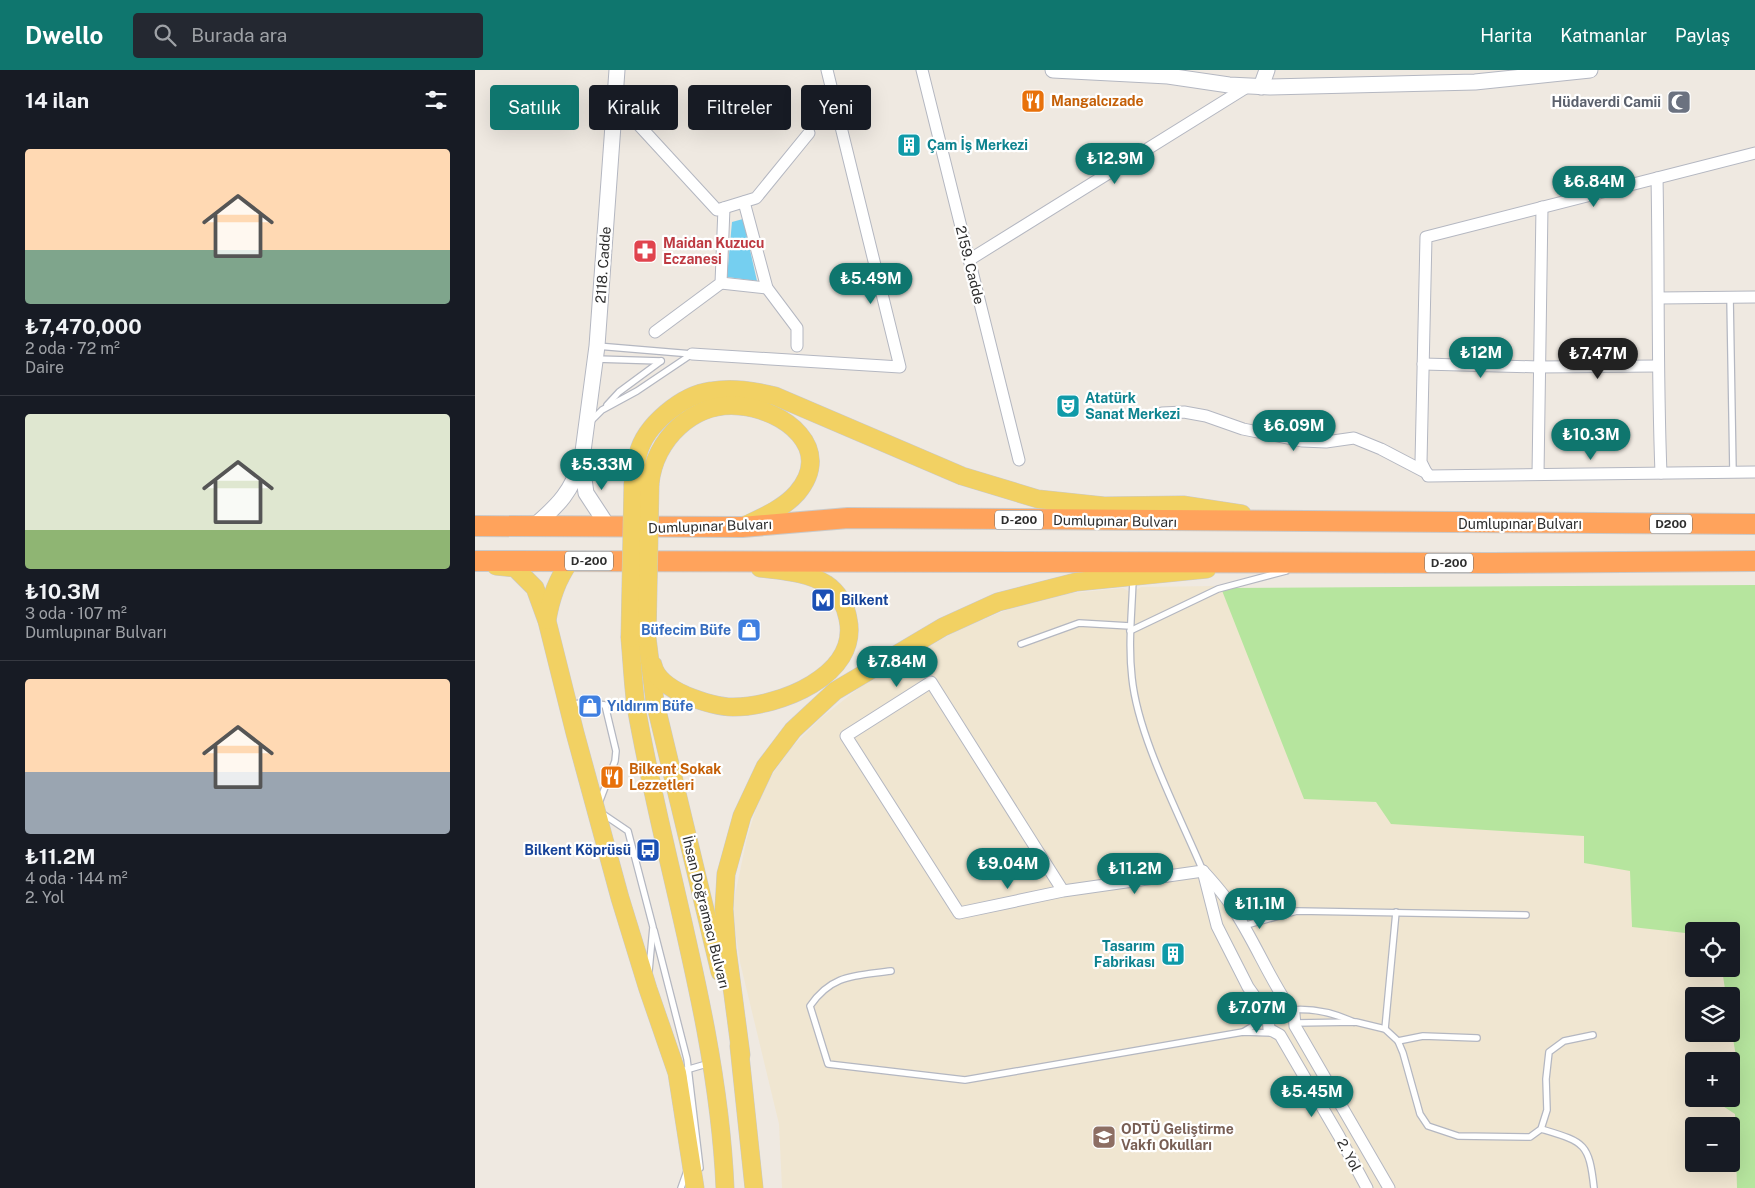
<!DOCTYPE html>
<html lang="tr">
<meta charset="utf-8">
<style>
:root{--surface:#171b24;--page:#242831;--text:#f1f3f6;--muted:#9ea1a6;--line:#363941;--accent:#0f766e}
body{margin:0;font-family:"Public Sans",sans-serif;background:var(--page);color:var(--text);height:100vh;display:flex;flex-direction:column;font-size:19px;white-space:nowrap}
*{box-sizing:border-box;margin:0}
p{font-size:16px;color:var(--muted)}
.icon{flex:none;width:28px;height:28px;fill:none;stroke:currentColor;stroke-width:2;stroke-linecap:round;stroke-linejoin:round}
.map{position:relative;flex:1;overflow:hidden}
.panel{display:flex;flex-direction:column;background:var(--surface);width:475px}
.panel>*{flex:none}
.guide{position:absolute;left:15px;top:15px;width:475px;height:45px;display:flex;gap:10px}
.controls{position:absolute;left:1210px;top:852px;display:grid;gap:10px}
.controls a{display:grid;place-items:center;width:55px;height:55px;border-radius:5px;background:var(--surface);box-shadow:0 5px 20px #0002;font-size:25px}
.price{position:absolute;translate:-50% -42px;padding:0 11px;border-radius:18px;background:var(--accent);color:#fff;font-size:16px;line-height:32px;filter:drop-shadow(0 1px 2px #0008)}
.price::after{content:'';position:absolute;left:50%;top:30px;width:15px;height:11px;margin-left:-8px;background:inherit;clip-path:polygon(0 0,100% 0,50% 100%)}
.price.current{background:#222;color:#fff}
ul{padding:0;list-style:none}
li{display:grid;align-content:center;gap:10px;height:265px;padding:0 25px}
li+li{border-top:1px solid var(--line)}
li span{display:grid;place-items:center;height:155px;border-radius:5px;color:#555}
li>.icon{margin-inline-start:auto}
span .icon{width:90px;height:90px;fill:#fffc;stroke-width:1}
li b{font-size:21px}
h2{display:flex;justify-content:space-between;align-items:center;height:60px;padding:0 25px;font-size:21px}
.tag{padding:0 18px;border-radius:5px;background:var(--surface);box-shadow:0 5px 20px #0002;font-size:18px;line-height:45px}
.tag.current{background:var(--accent);color:#fff}
header{display:flex;align-items:center;gap:30px;box-sizing:border-box;height:70px;padding:0 25px;background:var(--accent);color:#fff}
header strong{font-size:24px}
nav{display:flex;gap:28px;margin-inline-start:auto;font-size:18px}
.search{width:350px;height:45px;background:var(--page);display:flex;align-items:center;gap:12px;box-sizing:border-box;padding:0 18px;border-radius:5px;color:var(--muted);font-size:19px}
main{display:flex;flex:1;min-height:0}
.map>svg:first-child{display:block}
</style>
<header>
<strong>Dwello</strong>
<div class="search"><svg class="icon" aria-label="search" viewBox="0 0 24 24"><circle cx="10" cy="10" r="6"/><path d="M15 15l6 6"/></svg>Burada ara</div>
<nav><a>Harita</a><a>Katmanlar</a><a>Paylaş</a></nav>
</header>
<main>
<section class="panel">
<h2>14 ilan<svg class="icon" aria-label="filters" viewBox="0 0 24 24"><path d="M4 7h16M4 17h16"/><circle cx="9" cy="7" r="2"/><circle cx="15" cy="17" r="2"/></svg></h2>
<ul>
<li><span style="background:linear-gradient(#ffd9b3 65%,#7fa58c 0)"><svg class="icon" aria-label="home" viewBox="0 0 24 24"><path d="M3 11l9-7 9 7M6 9v11h12V9"/></svg></span><div><b>₺7,470,000</b><p>2 oda · 72 m²</p><p>Daire</p></div></li>
<li><span style="background:linear-gradient(#dfe7d0 75%,#8fb573 0)"><svg class="icon" aria-label="home" viewBox="0 0 24 24"><path d="M3 11l9-7 9 7M6 9v11h12V9"/></svg></span><div><b>₺10.3M</b><p>3 oda · 107 m²</p><p>Dumlupınar Bulvarı</p></div></li>
<li><span style="background:linear-gradient(#ffd9b3 60%,#9aa5b1 0)"><svg class="icon" aria-label="home" viewBox="0 0 24 24"><path d="M3 11l9-7 9 7M6 9v11h12V9"/></svg></span><div><b>₺11.2M</b><p>4 oda · 144 m²</p><p>2. Yol</p></div></li>
</ul>
</section>
<div class="map">
<svg width="1280" height="1118" viewBox="0 0 1280 1118">
<rect width="100%" height="100%" fill="#efe9e1"/>
<!-- education -->
<path fill="#f0e6d1" fill-rule="evenodd" d="M 1280,515 L 1280,1118 L 307,1118 L 304,1054 L 265,892 L 257,839 L 272,768 L 281,739 L 294,709 L 317,677 L 346,648 L 389,614 L 483,560 L 536,538 L 588,524 L 648,518 L 657,523 L 666,517 L 739,516 L 743,519 ZM 1219,861 L 1256,861 L 1256,899 L 1219,899 ZM 1219,926 L 1256,926 L 1256,964 L 1219,964 ZM 1219,991 L 1256,991 L 1256,1029 L 1219,1029 ZM 1219,1056 L 1256,1056 L 1256,1094 L 1219,1094 Z"/>
<!-- green -->
<path fill="#b6e59e" d="M 1280,515 L 1280,1118 L 1262,1118 L 1260,1044 L 1237,1029 L 1256,1029 L 1256,997 L 1262,993 L 1256,956 L 1256,926 L 1251,926 L 1247,899 L 1256,899 L 1256,861 L 1219,861 L 1219,864 L 1157,857 L 1155,801 L 1109,793 L 1109,766 L 916,754 L 901,732 L 829,729 L 746,518 Z"/>
<!-- water -->
<path fill="#75cff0" d="M 268,149 L 282,211 L 252,207 L 257,152 Z"/>
<g fill="none" stroke-linecap="round" stroke-linejoin="round">
<!-- lane casing -->
<g stroke="#b4b7c1" stroke-width="8">
<g id="lane">
<path d="M 1255,227 L 1258,402"/>
<path d="M 122,276 L 217,284"/>
<path d="M 121,289 L 186,291"/>
<path d="M 132,335 L 144,322 L 186,291"/>
<path d="M 115,352 L 127,340 L 162,321 L 217,284"/>
<path d="M 658,509 C 657,542 653,574 657,608 C 663,667 704,744 728,801"/>
<path d="M 655,561 L 743,519 L 811,501"/>
<path d="M 546,574 L 604,553 L 655,556"/>
<path d="M 95,635 L 110,632 L 130,635 L 141,681 L 140,691 L 124,733"/>
<path d="M 125,742 L 153,761 L 178,857 L 174,901"/>
<path d="M 768,856 L 822,841 L 1051,845"/>
<path d="M 179,860 L 212,989 L 225,1098"/>
<path d="M 416,901 C 380,906 357,904 335,936 L 353,994 L 490,1010 L 768,962 L 797,963"/>
<path d="M 816,940 C 838,938 859,943 879,952"/>
<path d="M 820,953 L 881,952 L 910,959 L 923,971 L 928,983 L 945,1044 L 953,1056 L 983,1066 L 1055,1067 L 1066,1059 L 1072,1040 L 1071,1009 L 1074,982 L 1089,971 L 1118,965"/>
<path d="M 910,959 L 921,842"/>
<path d="M 768,962 L 791,948"/>
<path d="M 923,971 L 948,966 L 1002,968"/>
<path d="M 211,1000 L 235,993"/>
<path d="M 1066,1059 C 1109,1072 1114,1072 1119,1118"/>
<path d="M 206,1118 L 212,1101"/>
</g>
</g>
<!-- street casing -->
<g stroke="#b4b7c1" stroke-width="13">
<g id="street">
<path d="M 447,0 L 544,390"/>
<path d="M 150,40 L 242,140 L 281,128 L 334,63"/>
<path d="M 351,53 L 362,41"/>
<path d="M 1280,83 L 951,167 L 946,392 L 953,406 L 1280,402"/>
<path d="M 1182,108 C 1184,206 1182,304 1186,403"/>
<path d="M 269,132 L 292,218 L 322,258 L 322,276"/>
<path d="M 494,190 L 772,17"/>
<path d="M 246,213 L 292,218"/>
<path d="M 1184,228 L 1280,227"/>
<path d="M 180,262 L 246,213 L 249,138"/>
<path d="M 217,284 L 425,297 L 352,0"/>
<path d="M 948,294 L 1064,297 L 1182,296"/>
<path d="M 687,343 L 709,342 L 731,346 L 768,359 L 827,371 L 851,372 L 879,368 L 906,379 L 952,403"/>
<path d="M 1063,404 L 1067,137"/>
<path d="M 728,801 C 738,812 749,824 757,837 C 780,871 795,911 819,944 L 820,956 L 914,1118"/>
<path d="M 729,805 L 742,856 L 773,917 L 793,945 L 794,959 L 805,965 L 864,1066 L 892,1118"/>
<path d="M 588,821 L 456,612 L 371,666 L 484,843 L 588,821 L 728,801"/>
</g>
</g>
<!-- secondary casing -->
<g stroke="#b4b7c1" stroke-width="17">
<g id="secondary">
<path d="M 578,0 L 693,6 L 754,15 L 795,17 L 1000,12 L 1115,0"/>
<path d="M 786,17 L 792,0"/>
<path d="M 107,395 L 111,423 L 134,458"/>
<path d="M 59,456 C 84,435 97,421 107,389 L 122,276 L 142,0"/>
</g>
</g>
<!-- primary casing -->
<g stroke="#c9c9c9" stroke-width="19">
<g id="primary">
<path d="M 158,414 C 160,404 160,393 163,384 C 170,355 207,325 236,321 C 258,317 279,321 300,326 L 487,406 L 563,429 L 629,436 L 708,435 L 767,444"/>
<path d="M 175,414 C 179,370 218,331 265,336 C 309,340 360,378 322,423 C 309,438 288,447 271,455"/>
<path d="M 21,496 L 40,498 L 60,518 L 72,551 L 100,663 L 145,828 L 173,919 L 202,1003 L 220,1118"/>
<path d="M 72,550 C 76,527 82,510 95,491"/>
<path d="M 155,568 C 157,591 158,614 161,636 C 189,797 243,954 250,1118"/>
<path d="M 172,568 L 180,632 L 245,902"/>
<path d="M 178,595 C 181,610 197,619 210,625 C 225,631 242,637 258,637 C 303,637 385,606 373,549 C 371,536 363,522 351,514 C 332,502 307,501 285,498"/>
<path d="M 264,976 L 279,1118"/>
<path d="M 266,985 L 252,879 L 249,839 L 251,804 L 267,746 L 290,697 L 318,660 L 360,621 L 468,557 L 523,532 L 601,512 L 732,499"/>
</g>
</g>
<!-- highway casing -->
<g stroke="#c9c9c9" stroke-width="22">
<g id="highway">
<path d="M 0,456 L 267,457 L 373,448 L 1280,454"/>
<path d="M 0,491 L 1018,493 L 1280,491"/>
</g>
</g>
<!-- lane -->
<use href="#lane" stroke="#fff" stroke-width="5.5"/>
<!-- street -->
<use href="#street" stroke="#fff" stroke-width="11"/>
<!-- secondary -->
<use href="#secondary" stroke="#fff" stroke-width="15"/>
<!-- primary -->
<use href="#primary" stroke="#f2d163" stroke-width="18"/>
<!-- highway -->
<use href="#highway" stroke="#ffa35c" stroke-width="20"/>
<!-- primary-bridge casing -->
<g stroke="#c9c9c9" stroke-width="19" stroke-linecap="butt">
<g id="primary-bridge">
<path d="M 155,568 L 158,414"/>
<path d="M 172,568 L 175,414"/>
</g>
</g>
<!-- primary-bridge -->
<use href="#primary-bridge" stroke="#f2d163" stroke-width="18"/>
</g>
<!-- icons -->
<defs>
<g id="restaurant-square" transform="scale(1.25)"><rect x="-9" y="-9" width="18" height="18" rx="4" fill="#e8710a" stroke="#fff"/><path d="M-5-6h1v4h1v-4h1v4h1v-4h1v5L-1.5 .5V6h-2V.5L-5-1ZM5-6V6H3V1.5H1.5Q1.5-4 5-6Z" fill="#fff"/></g>
<g id="mosque-square" transform="scale(1.25)"><rect x="-9" y="-9" width="18" height="18" rx="4" fill="#6b7280" stroke="#fff"/><path d="M3.5-4.9A6 6 0 1 0 3.5 4.9A5 5 0 1 1 3.5-4.9Z" fill="#fff"/></g>
<g id="building-square" transform="scale(1.25)"><rect x="-9" y="-9" width="18" height="18" rx="4" fill="#0f9aa8" stroke="#fff"/><path d="M-4-6H4V6H1V3H-1V6H-4ZM-2.5-4.3h1.7v1.8h-1.7ZM.8-4.3h1.7v1.8H.8ZM-2.5-1h1.7V.8h-1.7ZM.8-1h1.7V.8H.8Z" fill="#fff"/></g>
<g id="pharmacy-square" transform="scale(1.25)"><rect x="-9" y="-9" width="18" height="18" rx="4" fill="#e0444e" stroke="#fff"/><path d="M-2-6h4v4h4v4h-4v4h-4v-4h-4v-4h4Z" fill="#fff"/></g>
<g id="theatre-square" transform="scale(1.25)"><rect x="-9" y="-9" width="18" height="18" rx="4" fill="#0f9aa8" stroke="#fff"/><path d="M-5-5.5Q0-4 5-5.5V0Q5 5 0 6Q-5 5-5 0ZM-3.3-2.5H-1v1.5H-3.3ZM1-2.5H3.3v1.5H1ZM-2.8 1Q0 5.5 2.8 1Z" fill="#fff"/></g>
<g id="metro-square" transform="scale(1.25)"><rect x="-9" y="-9" width="18" height="18" rx="4" fill="#1a4fb4" stroke="#fff"/><path d="M-5.5 5V-5H-3L0 0L3-5H5.5V5H3V-.5L0 4L-3-.5V5Z" fill="#fff"/></g>
<g id="shop-square" transform="scale(1.25)"><rect x="-9" y="-9" width="18" height="18" rx="4" fill="#3f7fe0" stroke="#fff"/><path d="M-5-2.5h2.3a2.7 3.5 0 0 1 5.4 0H5L5.5 6h-11ZM-1.5-2.5h3a1.5 2.3 0 0 0-3 0Z" fill="#fff"/></g>
<g id="bus-square" transform="scale(1.25)"><rect x="-9" y="-9" width="18" height="18" rx="4" fill="#1a4fb4" stroke="#fff"/><path d="M-5-6H5V4H4V6H2V4H-2V6H-4V4H-5ZM-3.5-4V0h7V-4ZM-3.5 1.2v1.5H-2V1.2ZM2 1.2v1.5H3.5V1.2Z" fill="#fff"/></g>
<g id="school-square" transform="scale(1.25)"><rect x="-9" y="-9" width="18" height="18" rx="4" fill="#8d6e63" stroke="#fff"/><path d="M0-5L7-2L0 1L-7-2ZM-4 1L0 2.5L4 1V4Q0 6-4 4Z" fill="#fff"/></g>
</defs>
<g fill-rule="evenodd">
<use href="#restaurant-square" x="558" y="31"/>
<use href="#mosque-square" x="1204" y="32"/>
<use href="#building-square" x="434" y="75"/>
<use href="#pharmacy-square" x="170" y="181"/>
<use href="#theatre-square" x="593" y="336"/>
<use href="#metro-square" x="348" y="530"/>
<use href="#shop-square" x="274" y="560"/>
<use href="#shop-square" x="115" y="636"/>
<use href="#restaurant-square" x="137" y="707"/>
<use href="#bus-square" x="173" y="780"/>
<use href="#building-square" x="698" y="884"/>
<use href="#school-square" x="629" y="1067"/>
</g>
<g text-anchor="middle" stroke-width="4.5" stroke-linejoin="round" paint-order="stroke">
<!-- shield labels -->
<g fill="#fff" stroke="#6d6d6d" stroke-width="1">
<rect x="520" y="440.5" width="48" height="19" rx="4"/>
<rect x="1175" y="444.5" width="42" height="19" rx="4"/>
<rect x="90" y="481.5" width="48" height="19" rx="4"/>
<rect x="950" y="483.5" width="48" height="19" rx="4"/>
</g>
<g font-size="12" font-weight="bold" fill="#2e2e2e">
<text x="544" y="454">D-200</text>
<text x="1196" y="458">D200</text>
<text x="114" y="495">D-200</text>
<text x="974" y="497">D-200</text>
</g>
<!-- food labels -->
<g font-size="14" font-weight="bold" fill="#c56008" stroke="#fff" text-anchor="start">
<text x="576" y="36">Mangalcızade</text>
<text x="154" y="704">Bilkent Sokak<tspan x="154" dy="16">Lezzetleri</tspan></text>
</g>
<!-- worship labels -->
<g font-size="14" font-weight="bold" fill="#5b616d" stroke="#fff" text-anchor="end">
<text x="1186" y="37">Hüdaverdi Camii</text>
</g>
<!-- culture labels -->
<g font-size="14" font-weight="bold" fill="#0d838f" stroke="#fff" text-anchor="start">
<text x="452" y="80">Çam İş Merkezi</text>
<text x="610" y="333">Atatürk<tspan x="610" dy="16">Sanat Merkezi</tspan></text>
<text x="680" y="881" text-anchor="end">Tasarım<tspan x="680" dy="16">Fabrikası</tspan></text>
</g>
<!-- health labels -->
<g font-size="14" font-weight="bold" fill="#be3a42" stroke="#fff" text-anchor="start">
<text x="188" y="178">Maidan Kuzucu<tspan x="188" dy="16">Eczanesi</tspan></text>
</g>
<!-- street labels -->
<g font-size="14" fill="#2e2e2e" stroke="#fff">
<text transform="translate(128 195) rotate(-86)" y="5">2118. Cadde</text>
<text transform="translate(495 195) rotate(76)" y="5">2159. Cadde</text>
<text transform="translate(640 451) rotate(1)" y="5">Dumlupınar Bulvarı</text>
<text x="1045" y="459">Dumlupınar Bulvarı</text>
<text transform="translate(235 456) rotate(-2)" y="5">Dumlupınar Bulvarı</text>
<text transform="translate(231 842) rotate(76)" y="5">İhsan Doğramacı Bulvarı</text>
<text transform="translate(874 1085) rotate(62)" y="5">2. Yol</text>
</g>
<!-- transit labels -->
<g font-size="14" font-weight="bold" fill="#164399" stroke="#fff" text-anchor="start">
<text x="366" y="535">Bilkent</text>
<text x="156" y="785" text-anchor="end">Bilkent Köprüsü</text>
</g>
<!-- shop labels -->
<g font-size="14" font-weight="bold" fill="#366cbe" stroke="#fff" text-anchor="end">
<text x="256" y="565">Büfecim Büfe</text>
<text x="132" y="641" text-anchor="start">Yıldırım Büfe</text>
</g>
<!-- education labels -->
<g font-size="14" font-weight="bold" fill="#785e54" stroke="#fff" text-anchor="start">
<text x="646" y="1064">ODTÜ Geliştirme<tspan x="646" dy="16">Vakfı Okulları</tspan></text>
</g>
</g>
</svg>
<div class="controls">
<a><svg class="icon" aria-label="locate" viewBox="0 0 24 24"><circle cx="12" cy="12" r="6"/><path d="M12 2v4M12 18v4M2 12h4M18 12h4"/></svg></a>
<a><svg class="icon" aria-label="layers" viewBox="0 0 24 24"><path d="M12 4l9 5-9 5-9-5zM3 14l9 5 9-5"/></svg></a>
<a>+</a>
<a>−</a>
</div>
<b class="price" style="left:640px;top:115px">₺12.9M</b>
<b class="price" style="left:1119px;top:138px">₺6.84M</b>
<b class="price" style="left:396px;top:235px">₺5.49M</b>
<b class="price" style="left:1006px;top:309px">₺12M</b>
<b class="price current" style="left:1123px;top:310px">₺7.47M</b>
<b class="price" style="left:819px;top:382px">₺6.09M</b>
<b class="price" style="left:1116px;top:391px">₺10.3M</b>
<b class="price" style="left:127px;top:421px">₺5.33M</b>
<b class="price" style="left:422px;top:618px">₺7.84M</b>
<b class="price" style="left:533px;top:820px">₺9.04M</b>
<b class="price" style="left:660px;top:825px">₺11.2M</b>
<b class="price" style="left:785px;top:860px">₺11.1M</b>
<b class="price" style="left:782px;top:964px">₺7.07M</b>
<b class="price" style="left:837px;top:1048px">₺5.45M</b>
<div class="guide">
<a class="tag current">Satılık</a>
<a class="tag">Kiralık</a>
<a class="tag">Filtreler</a>
<a class="tag">Yeni</a>
</div>
</div>
</main>
